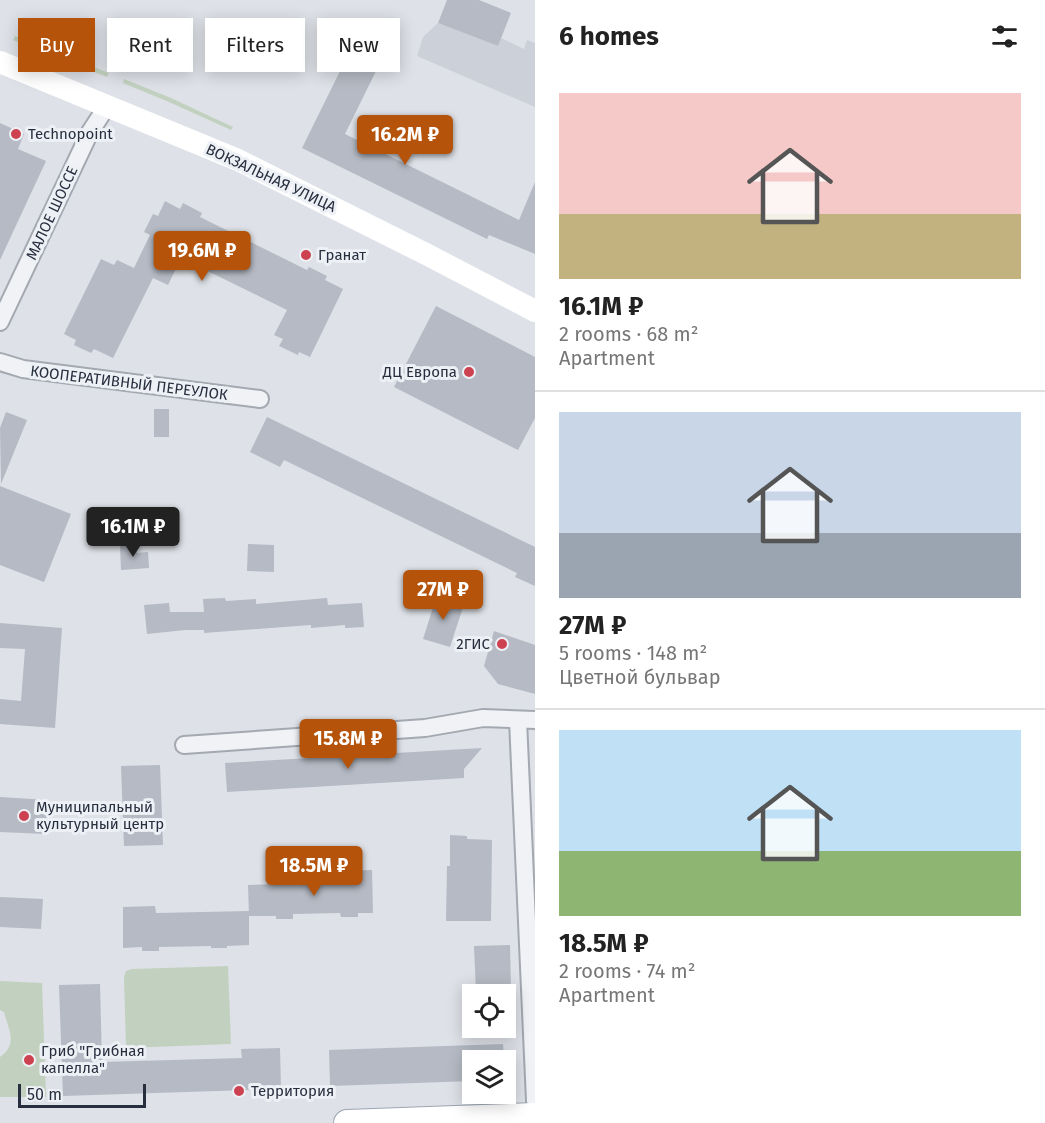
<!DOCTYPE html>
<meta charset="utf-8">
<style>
:root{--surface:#fff;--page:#f6f6f6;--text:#222;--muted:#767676;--line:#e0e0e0;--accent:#b45309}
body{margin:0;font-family:"Fira Sans",sans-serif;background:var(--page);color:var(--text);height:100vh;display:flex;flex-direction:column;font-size:22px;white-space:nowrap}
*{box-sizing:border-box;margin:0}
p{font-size:20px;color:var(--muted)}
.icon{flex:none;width:33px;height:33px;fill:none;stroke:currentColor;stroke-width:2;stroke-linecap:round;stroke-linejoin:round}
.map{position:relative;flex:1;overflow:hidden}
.side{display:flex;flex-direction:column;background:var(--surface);width:510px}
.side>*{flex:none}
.guide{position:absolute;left:18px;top:18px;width:426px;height:54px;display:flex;gap:12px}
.tools{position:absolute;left:462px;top:984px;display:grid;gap:12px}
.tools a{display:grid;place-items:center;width:54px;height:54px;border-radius:0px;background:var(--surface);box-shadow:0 3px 15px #0003;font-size:30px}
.scale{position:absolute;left:18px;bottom:15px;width:128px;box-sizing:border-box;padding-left:6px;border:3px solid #272e3e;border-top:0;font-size:16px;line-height:21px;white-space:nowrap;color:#272e3e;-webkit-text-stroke:4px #edf0f5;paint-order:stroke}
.price{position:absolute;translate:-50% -51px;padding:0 14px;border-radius:6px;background:var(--accent);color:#fff;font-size:20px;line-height:39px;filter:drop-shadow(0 2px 3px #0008)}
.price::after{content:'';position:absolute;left:50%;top:36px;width:18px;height:14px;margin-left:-9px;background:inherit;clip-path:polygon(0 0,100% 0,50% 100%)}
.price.current{background:#222;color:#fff}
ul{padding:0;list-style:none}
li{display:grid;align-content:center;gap:12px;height:318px;padding:0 24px}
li+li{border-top:2px solid var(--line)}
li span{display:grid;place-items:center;height:186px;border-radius:0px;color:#555}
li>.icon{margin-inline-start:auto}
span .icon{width:108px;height:108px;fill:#fffc;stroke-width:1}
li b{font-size:26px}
h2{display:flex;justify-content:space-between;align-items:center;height:72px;padding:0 24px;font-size:26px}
.chip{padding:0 21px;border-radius:0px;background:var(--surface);box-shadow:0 3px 15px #0003;font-size:21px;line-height:54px}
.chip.current{background:var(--accent);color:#fff}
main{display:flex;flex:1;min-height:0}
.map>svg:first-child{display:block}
</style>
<main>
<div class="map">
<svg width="535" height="1123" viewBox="0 0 535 1123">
<rect width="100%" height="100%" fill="#dee1e7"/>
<!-- built -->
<path fill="#ccd0d9" d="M 438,23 L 498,46 L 501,38 L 524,49 L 527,40 L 535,43 L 535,107 L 417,56 L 423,37 Z"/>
<!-- green -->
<g fill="#c2d1bf">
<path d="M 15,36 L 109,73 L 107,77 L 13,40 Z"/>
<path d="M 124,79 L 171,98 L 233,127 L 231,130 L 169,102 L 123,83 Z"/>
<path d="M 228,966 L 231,1044 L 126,1048 L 124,977 L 126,971 L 132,969 Z"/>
<path d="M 0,981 L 42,983 L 46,1097 L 0,1097 L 0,1057 C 18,1044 9,1031 4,1012 L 0,1010 Z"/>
</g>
<!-- building -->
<g fill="#b5bac4">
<path d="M 447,0 L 479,0 L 511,13 L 498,46 L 438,23 Z"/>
<path d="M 349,53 L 378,67 L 345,134 L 519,220 L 535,182 L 535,254 L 489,235 L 487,239 L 302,148 Z"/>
<path d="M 0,123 L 24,134 L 18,149 L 46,161 L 0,260 Z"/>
<path d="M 165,201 L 180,209 L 183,203 L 202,213 L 200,217 L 307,270 L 309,267 L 327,276 L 325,280 L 343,289 L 310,357 L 299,352 L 298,355 L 279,346 L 283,339 L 274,335 L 287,310 L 181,258 L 168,285 L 153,278 L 113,358 L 94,349 L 91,353 L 74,345 L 76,340 L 64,334 L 101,259 L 114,265 L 117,260 L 134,268 L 150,235 L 144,232 L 153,214 L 158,216 Z"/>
<path d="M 436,306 L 535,357 L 535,418 L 518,450 L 394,387 Z"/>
<rect x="154" y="409" width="15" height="28"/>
<path d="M 6,412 L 27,420 L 1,484 L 0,428 Z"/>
<path d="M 267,417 L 535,547 L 535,586 L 515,577 L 517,573 L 284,460 L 280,467 L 250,452 Z"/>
<path d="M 0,486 L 71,514 L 44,582 L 0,565 Z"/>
<path d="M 137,544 L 137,553 L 148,552 L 149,568 L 121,570 L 120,545 Z"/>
<path d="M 248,544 L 274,545 L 274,572 L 247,571 Z"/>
<path d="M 437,595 L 464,604 L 450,647 L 423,639 Z"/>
<path d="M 225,598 L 226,601 L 256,599 L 256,604 L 327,598 L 328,605 L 362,603 L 364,627 L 345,628 L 345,625 L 311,628 L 311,625 L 204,633 L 204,630 L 185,630 L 147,634 L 144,605 L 169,603 L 170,612 L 204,612 L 203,599 Z"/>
<path d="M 0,623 L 62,628 L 55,728 L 0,724 L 0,699 L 21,701 L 25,649 L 0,648 Z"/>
<path d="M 494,631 L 535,645 L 535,694 L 498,684 L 484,666 Z"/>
<path d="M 482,748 L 464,769 L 464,778 L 227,792 L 225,763 Z"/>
<path d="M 160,765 L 163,845 L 124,846 L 121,766 Z"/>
<path d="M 0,797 L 48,800 L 46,834 L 0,832 Z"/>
<path d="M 450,835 L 467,836 L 467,839 L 492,840 L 491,921 L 446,921 L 447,866 L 450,866 Z"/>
<path d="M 372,870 L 373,913 L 358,913 L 358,917 L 341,917 L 340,913 L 293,914 L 293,919 L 276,919 L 276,916 L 249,916 L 248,885 L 342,882 L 342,871 Z"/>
<path d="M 0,897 L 43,899 L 41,929 L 0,927 Z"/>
<path d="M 155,906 L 156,913 L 249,911 L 249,945 L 227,946 L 227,948 L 211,948 L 211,946 L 159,947 L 159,951 L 142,951 L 142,947 L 123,948 L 123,907 Z"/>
<path d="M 510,945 L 511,989 L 476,992 L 474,946 Z"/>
<path d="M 100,984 L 102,1062 L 242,1058 L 241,1049 L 280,1048 L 281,1089 L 63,1096 L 59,985 Z"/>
<path d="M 503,1044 L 504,1060 L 472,1060 L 472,1081 L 330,1086 L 329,1050 Z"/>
</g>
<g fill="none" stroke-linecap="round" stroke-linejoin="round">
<!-- street casing -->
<g stroke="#a3a8b1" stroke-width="20">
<g id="street">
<path d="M 0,322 L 90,132 L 107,106"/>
<path d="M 0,362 L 23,369 L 260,399"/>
<path d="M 518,720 L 535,1101"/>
<path d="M 184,745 L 425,728 L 483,718 L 535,720"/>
</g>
</g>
<!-- primary casing -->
<g stroke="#9da5b3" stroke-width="28">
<path id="primary" d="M 347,1123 L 535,1116"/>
</g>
<!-- street -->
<use href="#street" stroke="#f0f2f6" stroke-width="16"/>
<!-- secondary -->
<path stroke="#fff" stroke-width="22" d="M 0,62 L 238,160 L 426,254 L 535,311"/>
<!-- primary -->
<use href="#primary" stroke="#fff" stroke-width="26"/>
</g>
<!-- markers -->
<g fill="#cc4250" stroke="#edf0f5" stroke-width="2">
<circle cx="16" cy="134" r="6"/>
<circle cx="306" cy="255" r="6"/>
<circle cx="469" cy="372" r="6"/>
<circle cx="502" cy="644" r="6"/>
<circle cx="24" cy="816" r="6"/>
<circle cx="29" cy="1060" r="6"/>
<circle cx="239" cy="1091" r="6"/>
</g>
<g text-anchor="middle" stroke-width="6" stroke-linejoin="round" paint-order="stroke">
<!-- poi labels -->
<g font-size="15" fill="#272e3e" stroke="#edf0f5" text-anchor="start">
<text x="28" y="139">Technopoint</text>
<text x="318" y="260">Гранат</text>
<text x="457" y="377" text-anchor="end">ДЦ Европа</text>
<text x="490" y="649" text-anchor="end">2ГИС</text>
<text x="36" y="812">Муниципальный<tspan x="36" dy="17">культурный центр</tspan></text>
<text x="41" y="1056">Гриб "Грибная<tspan x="41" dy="17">капелла"</tspan></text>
<text x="251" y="1096">Территория</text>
</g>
<!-- street labels -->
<g font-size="15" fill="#272e3e" stroke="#edf0f5">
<text transform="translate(271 178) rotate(25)" y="5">ВОКЗАЛЬНАЯ УЛИЦА</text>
<text transform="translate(52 213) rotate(-65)" y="5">МАЛОЕ ШОССЕ</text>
<text transform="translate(129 383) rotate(7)" y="5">КООПЕРАТИВНЫЙ ПЕРЕУЛОК</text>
</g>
</g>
</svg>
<div class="tools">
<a><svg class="icon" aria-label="locate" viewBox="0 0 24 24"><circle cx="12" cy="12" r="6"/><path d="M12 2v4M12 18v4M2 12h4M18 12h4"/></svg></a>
<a><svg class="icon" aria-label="layers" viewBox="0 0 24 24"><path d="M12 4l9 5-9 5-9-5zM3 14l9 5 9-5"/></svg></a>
</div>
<div class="scale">50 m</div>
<b class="price" style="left:405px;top:166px">16.2M ₽</b>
<b class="price" style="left:202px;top:282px">19.6M ₽</b>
<b class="price current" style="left:133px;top:558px">16.1M ₽</b>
<b class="price" style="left:443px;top:621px">27M ₽</b>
<b class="price" style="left:348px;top:770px">15.8M ₽</b>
<b class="price" style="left:314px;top:897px">18.5M ₽</b>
<div class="guide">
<a class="chip current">Buy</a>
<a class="chip">Rent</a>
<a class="chip">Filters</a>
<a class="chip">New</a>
</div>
</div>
<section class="side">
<h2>6 homes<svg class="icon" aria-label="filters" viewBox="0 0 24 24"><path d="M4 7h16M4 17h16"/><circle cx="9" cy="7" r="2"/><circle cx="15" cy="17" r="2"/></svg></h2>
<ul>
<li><span style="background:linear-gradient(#f6c9c9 65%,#c2b280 0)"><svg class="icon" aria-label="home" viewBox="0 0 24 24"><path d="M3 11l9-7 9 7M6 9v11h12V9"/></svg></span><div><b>16.1M ₽</b><p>2 rooms · 68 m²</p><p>Apartment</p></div></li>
<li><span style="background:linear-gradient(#c9d6e8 65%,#9aa5b1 0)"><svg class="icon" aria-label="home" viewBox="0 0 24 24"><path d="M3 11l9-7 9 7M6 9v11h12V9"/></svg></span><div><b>27M ₽</b><p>5 rooms · 148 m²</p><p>Цветной бульвар</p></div></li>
<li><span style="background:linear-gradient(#bfe0f5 65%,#8fb573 0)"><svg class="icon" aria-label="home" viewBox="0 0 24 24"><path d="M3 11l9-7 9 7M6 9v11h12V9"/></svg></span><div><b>18.5M ₽</b><p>2 rooms · 74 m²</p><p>Apartment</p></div></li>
</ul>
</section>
</main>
